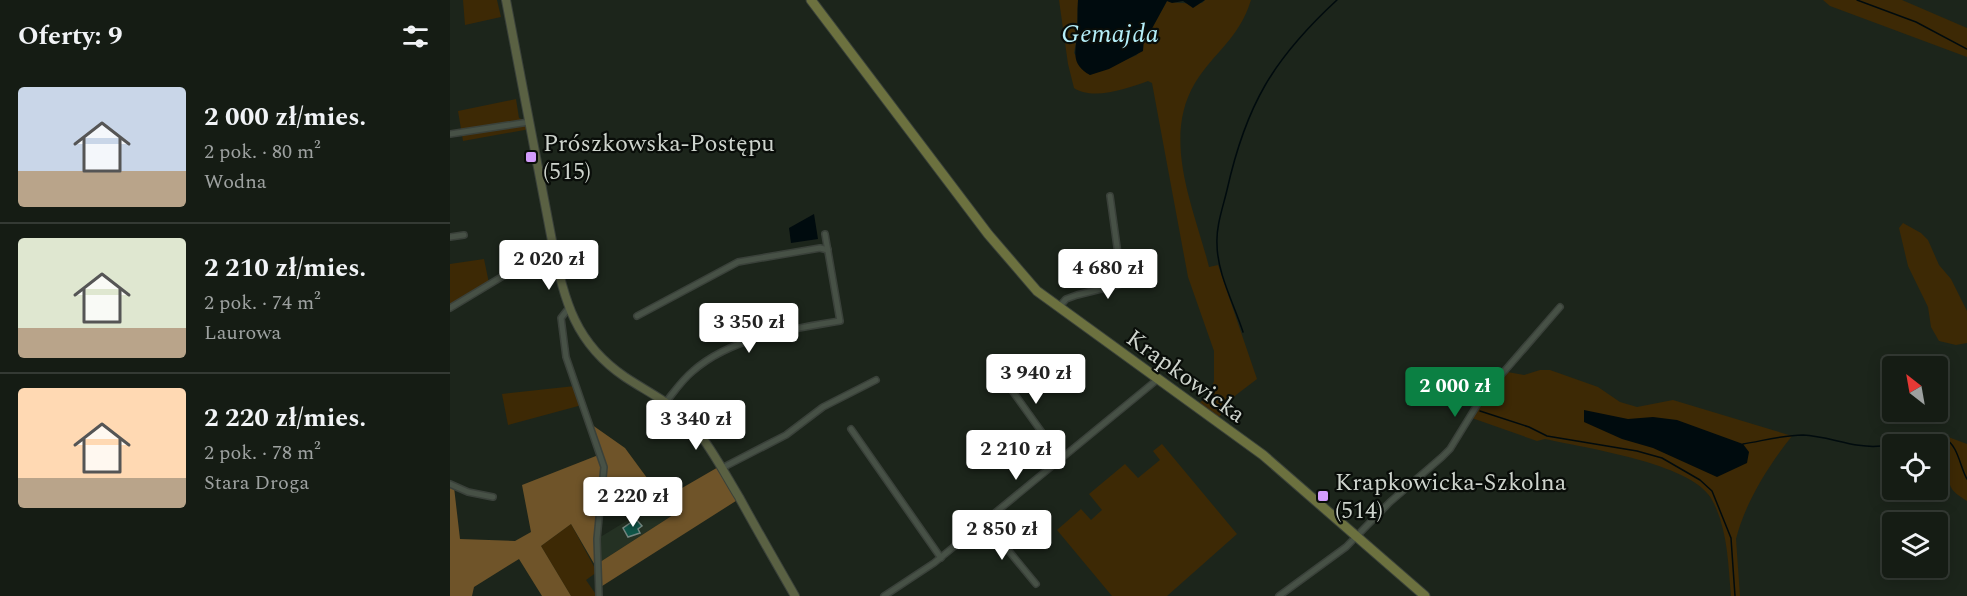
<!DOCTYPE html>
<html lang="pl">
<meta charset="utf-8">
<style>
:root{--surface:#151c14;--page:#222922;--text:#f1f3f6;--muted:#9da1a0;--line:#343a34;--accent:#0b8043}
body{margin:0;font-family:Spectral,serif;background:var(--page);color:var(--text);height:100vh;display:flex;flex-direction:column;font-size:22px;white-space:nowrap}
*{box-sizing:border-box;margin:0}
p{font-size:20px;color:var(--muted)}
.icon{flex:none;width:33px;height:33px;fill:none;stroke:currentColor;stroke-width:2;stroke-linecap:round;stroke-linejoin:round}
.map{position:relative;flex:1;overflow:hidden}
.details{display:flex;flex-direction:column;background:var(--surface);width:450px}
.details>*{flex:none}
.needle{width:39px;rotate:329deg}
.fabs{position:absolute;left:1432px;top:356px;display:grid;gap:12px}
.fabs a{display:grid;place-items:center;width:66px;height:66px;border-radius:6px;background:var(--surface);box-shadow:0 3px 15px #0003,0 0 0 2px var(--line);font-size:30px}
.price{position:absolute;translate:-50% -51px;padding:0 14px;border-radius:6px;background:#fff;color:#222;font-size:20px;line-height:39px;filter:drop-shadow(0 2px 3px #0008)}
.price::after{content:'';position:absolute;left:50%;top:36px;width:18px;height:14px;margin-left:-9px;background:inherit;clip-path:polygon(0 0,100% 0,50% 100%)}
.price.current{background:var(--accent);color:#fff}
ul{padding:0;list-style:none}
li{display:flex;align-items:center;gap:18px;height:150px;padding:0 18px}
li+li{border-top:2px solid var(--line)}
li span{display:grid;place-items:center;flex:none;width:168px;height:120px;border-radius:6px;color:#555}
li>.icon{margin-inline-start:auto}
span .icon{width:72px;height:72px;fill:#fffc;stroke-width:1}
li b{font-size:26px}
h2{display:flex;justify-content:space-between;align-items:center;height:72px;padding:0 18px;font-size:26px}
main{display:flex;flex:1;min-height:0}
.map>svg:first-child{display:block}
</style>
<main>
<section class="details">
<h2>Oferty: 9<svg class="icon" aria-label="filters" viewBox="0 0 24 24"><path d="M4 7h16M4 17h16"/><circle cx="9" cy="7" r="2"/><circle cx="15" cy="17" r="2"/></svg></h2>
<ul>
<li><span style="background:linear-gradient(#c9d6e8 70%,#b9a48a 0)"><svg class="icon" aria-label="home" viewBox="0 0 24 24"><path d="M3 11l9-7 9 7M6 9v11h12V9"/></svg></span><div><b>2 000 zł/mies.</b><p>2 pok. · 80 m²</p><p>Wodna</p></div></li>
<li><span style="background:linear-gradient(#dfe7d0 75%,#b9a48a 0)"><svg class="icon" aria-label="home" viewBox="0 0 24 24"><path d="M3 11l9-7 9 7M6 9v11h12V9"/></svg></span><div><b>2 210 zł/mies.</b><p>2 pok. · 74 m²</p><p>Laurowa</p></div></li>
<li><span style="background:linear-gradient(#ffd9b3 75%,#b9a48a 0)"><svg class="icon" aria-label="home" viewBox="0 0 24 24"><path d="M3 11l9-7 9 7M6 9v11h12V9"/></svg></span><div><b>2 220 zł/mies.</b><p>2 pok. · 78 m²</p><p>Stara Droga</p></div></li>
</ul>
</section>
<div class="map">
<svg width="1517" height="596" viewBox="0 0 1517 596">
<rect width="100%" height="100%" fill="#1c251b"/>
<!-- built -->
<path fill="#243123" d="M 213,499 L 223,515 L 147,564 L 147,539 Z"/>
<!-- green -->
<g fill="#3d2905">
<path d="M 13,0 L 47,0 L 51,17 L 15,25 Z"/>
<path d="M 609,0 L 628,0 L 627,35 L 624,53 L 640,75 L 687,55 L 717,1 C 727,4 740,3 752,3 L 755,0 L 801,0 C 789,39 764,52 745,83 C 711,140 745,210 759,267 L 768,265 L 807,379 L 786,395 L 766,421 L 746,407 L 759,393 L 764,381 L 764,351 L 738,277 L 702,83 L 698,81 C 679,88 643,101 624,88 L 618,64 Z"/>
<path d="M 1373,0 L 1452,0 L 1517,28 L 1517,57 L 1380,6 Z"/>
<path d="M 66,99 L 69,118 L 79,122 L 80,129 L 13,141 L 8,111 Z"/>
<path d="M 1453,223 L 1471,233 L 1478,240 L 1489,265 L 1501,279 L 1517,311 L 1517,343 L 1506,345 L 1489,341 L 1481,327 L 1478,307 L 1458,266 L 1449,228 Z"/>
<path d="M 34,259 L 39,283 L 0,308 L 0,264 Z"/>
<path d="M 1090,370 L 1100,370 L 1148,387 L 1170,402 L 1187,407 L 1223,400 L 1342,436 C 1318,466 1295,503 1286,539 L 1290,596 L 1281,596 C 1278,563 1278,528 1261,498 C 1240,463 1135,448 1095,439 L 1087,441 L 1019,417 L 1052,371 L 1074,375 Z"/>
<path d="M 125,386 L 132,405 L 58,425 L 52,394 Z"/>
<path d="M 1493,435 L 1517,444 L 1517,501 C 1511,497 1502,492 1500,485 C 1494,468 1499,449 1483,437 Z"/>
<path d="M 712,444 L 787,534 L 717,596 L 662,596 L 607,530 L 631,509 L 641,520 L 652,510 L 639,494 L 675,464 L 688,478 L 710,460 L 703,451 Z"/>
<path d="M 121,524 L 147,572 L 136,580 L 147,596 L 121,596 L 91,546 Z"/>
</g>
<!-- forest -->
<path fill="#6f5429" d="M 138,422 L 175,448 L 200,482 L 149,518 L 147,564 L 223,515 L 213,499 L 270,466 L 289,499 L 149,588 L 146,567 L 121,524 L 91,546 L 121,596 L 92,596 L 69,559 L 24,587 L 22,596 L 0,596 L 0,484 L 4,487 L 10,539 L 65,541 L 81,532 L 72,485 L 151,454 Z"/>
<!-- water -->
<g fill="#000b0e">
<path d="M 628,0 L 755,0 L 743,8 L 733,1 L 722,3 L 717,1 L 699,34 L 694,38 L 693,51 L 659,69 L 640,75 C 620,64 626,51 627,34 C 628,23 627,11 628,0 Z"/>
<path d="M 364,214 L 368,239 L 341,243 L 339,228 Z"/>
<path d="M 1134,410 L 1178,419 L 1203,417 L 1227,420 L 1293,444 L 1299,452 L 1297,463 L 1267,477 L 1203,448 L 1172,439 L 1134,422 Z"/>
</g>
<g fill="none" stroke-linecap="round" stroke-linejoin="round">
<!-- stream -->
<g stroke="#000b0e" stroke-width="1.5">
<path d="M 1407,0 L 1466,22 L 1517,49"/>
<path d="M 793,332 C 784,304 767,273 767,244 C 766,226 773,207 777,190 C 796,105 823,59 887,0"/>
<path d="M 1030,411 L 1079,427 L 1097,436 L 1187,451 L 1212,458 L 1250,480 L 1262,491 L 1281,538 L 1285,596"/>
<path d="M 1293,444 C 1312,441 1333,435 1353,435 C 1379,436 1405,449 1431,446 C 1451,444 1474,430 1495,439 C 1508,445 1510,467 1517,479"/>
</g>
</g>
<!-- building -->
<path fill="#105649" stroke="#748681" stroke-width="1.5" d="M 186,519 L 192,526 L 188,529 L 190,533 L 178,537 L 173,528 Z"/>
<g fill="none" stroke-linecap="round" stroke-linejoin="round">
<!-- minor casing -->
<g stroke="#3a413a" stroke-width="8">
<g id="minor">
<path d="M 0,134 L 79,122"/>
<path d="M 660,196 L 672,283"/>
<path d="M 0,237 L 14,235"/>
<path d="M 609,307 L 616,299 L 627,295 L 699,277"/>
<path d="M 0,308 L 103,246"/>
<path d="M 118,309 L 111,318 L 116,357 L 154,467 L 147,539 L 149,596"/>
<path d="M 187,316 L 288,262 L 370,248 L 378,250"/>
<path d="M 543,364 L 611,459"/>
<path d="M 216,402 C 224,392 232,380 243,371 C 282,337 341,329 390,321 L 375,234"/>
<path d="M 401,429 L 491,558"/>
<path d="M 272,468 L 336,435 L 373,407 L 426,380"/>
<path d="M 0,484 L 18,492 L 43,497"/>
<path d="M 535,522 L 586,584"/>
<path d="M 434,596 L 484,563 L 708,379"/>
<path d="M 829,596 L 896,547 L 940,502 L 992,457 L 1000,449 L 1032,397 L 1110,307"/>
</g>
</g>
<!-- secondary casing -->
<g stroke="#3a413a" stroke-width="10">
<path id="secondary" d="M 56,0 L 103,246 C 115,302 125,343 175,377 C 199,393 226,405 245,428 C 262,449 275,474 289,497 C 307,530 326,563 345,596"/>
</g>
<!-- primary casing -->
<g stroke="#3a413a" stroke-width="11">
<path id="primary" d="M 361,0 L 538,234 L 587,291 L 813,455 L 975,596"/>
</g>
<!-- minor -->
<use href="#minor" stroke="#475146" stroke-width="5"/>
<!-- secondary -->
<use href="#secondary" stroke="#5a6143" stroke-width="8"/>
<!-- primary -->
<use href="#primary" stroke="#6c713f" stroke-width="9"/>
</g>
<!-- markers -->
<g fill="#d39cfc" stroke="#090d09" stroke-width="2">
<rect x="75" y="151" width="12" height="12" rx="3"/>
<rect x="867" y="490" width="12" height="12" rx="3"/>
</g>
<g text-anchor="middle" stroke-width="4.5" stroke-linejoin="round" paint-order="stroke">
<!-- poi labels -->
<g font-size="24" fill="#ced4cd" stroke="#090d09" text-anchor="start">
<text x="93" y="151">Prószkowska-Postępu<tspan x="93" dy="28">(515)</tspan></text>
<text x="885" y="490">Krapkowicka-Szkolna<tspan x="885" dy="28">(514)</tspan></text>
</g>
<!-- street labels -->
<g font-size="24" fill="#ced4cd" stroke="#090d09">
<text transform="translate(736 376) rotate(36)" y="8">Krapkowicka</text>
</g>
<!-- water labels -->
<g font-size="26" font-style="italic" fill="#b5eff9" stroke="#090d09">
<text x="660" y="42">Gemajda</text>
</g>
</g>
</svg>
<div class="fabs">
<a><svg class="needle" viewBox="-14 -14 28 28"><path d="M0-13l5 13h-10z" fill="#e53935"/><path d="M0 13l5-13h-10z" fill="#9da1a0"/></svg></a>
<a><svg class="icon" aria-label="locate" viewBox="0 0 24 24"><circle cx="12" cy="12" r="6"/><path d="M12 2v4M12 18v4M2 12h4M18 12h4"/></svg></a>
<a><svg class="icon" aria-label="layers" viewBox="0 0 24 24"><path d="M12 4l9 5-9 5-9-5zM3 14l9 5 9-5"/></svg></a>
</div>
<b class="price" style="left:99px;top:291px">2 020 zł</b>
<b class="price" style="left:658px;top:300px">4 680 zł</b>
<b class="price" style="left:299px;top:354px">3 350 zł</b>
<b class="price" style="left:586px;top:405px">3 940 zł</b>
<b class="price current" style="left:1005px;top:418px">2 000 zł</b>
<b class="price" style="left:246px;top:451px">3 340 zł</b>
<b class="price" style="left:566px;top:481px">2 210 zł</b>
<b class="price" style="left:183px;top:528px">2 220 zł</b>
<b class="price" style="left:552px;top:561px">2 850 zł</b>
</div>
</main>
